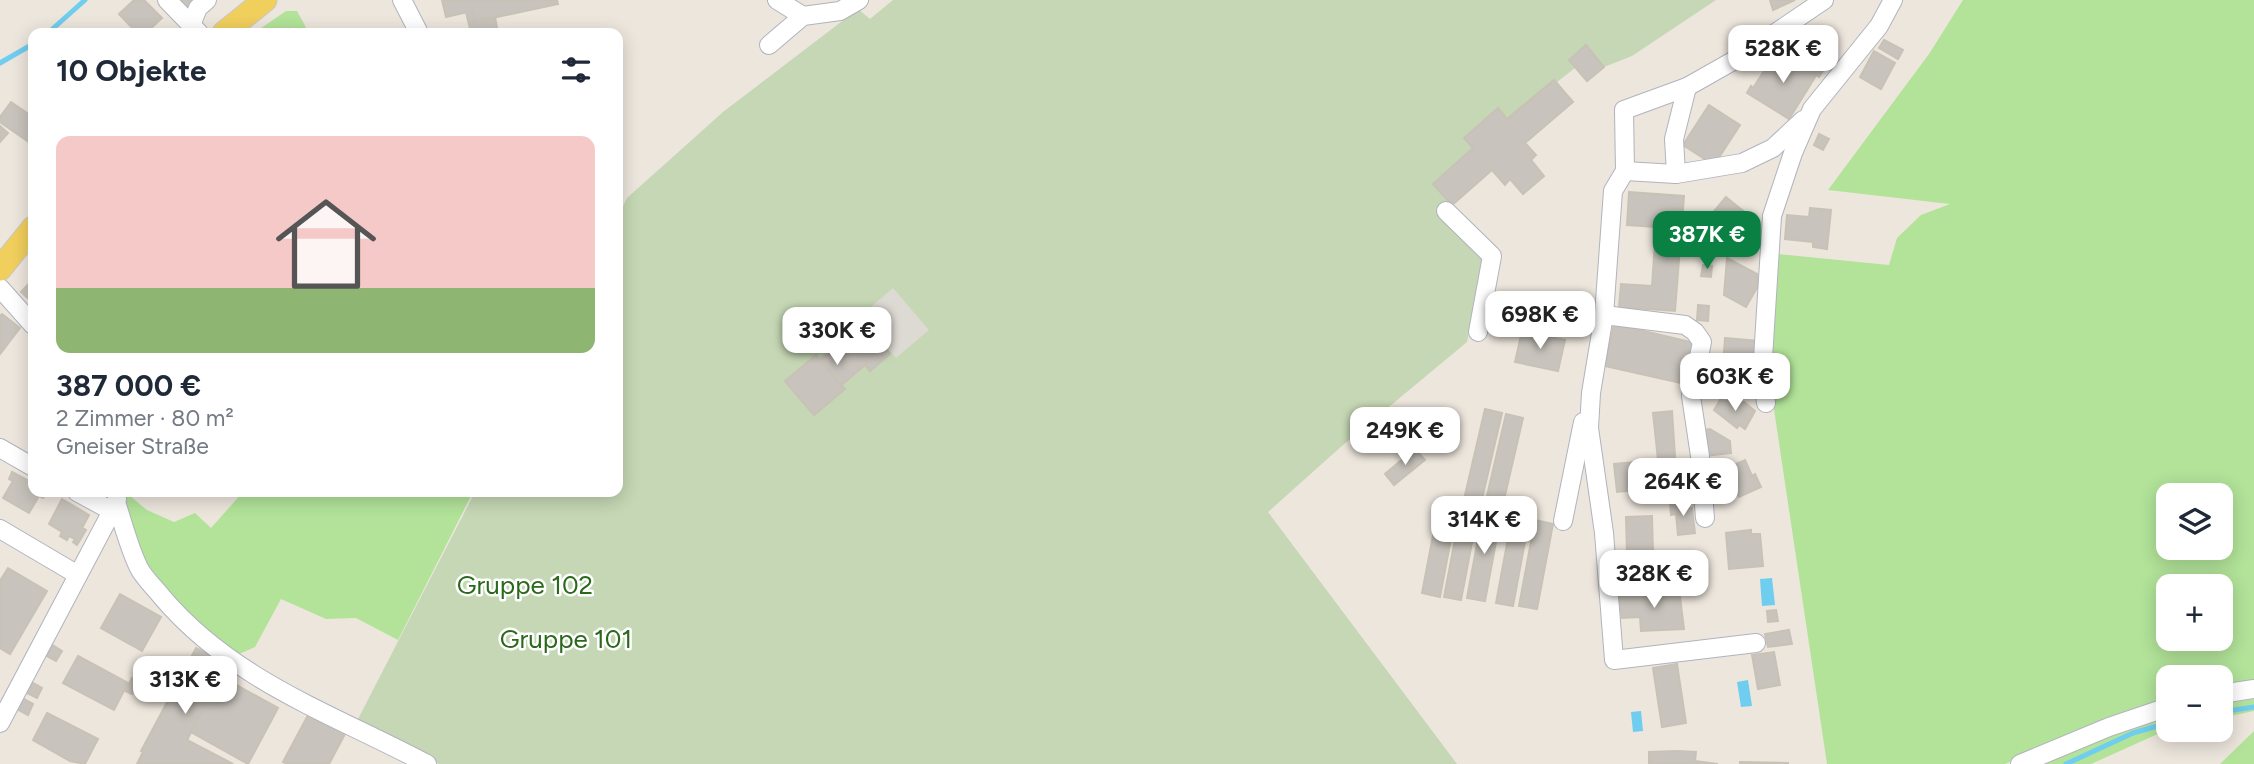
<!DOCTYPE html>
<html lang="de">
<meta charset="utf-8">
<style>
:root{--surface:#fff;--page:#f6f6f7;--text:#1f2937;--muted:#747a83;--accent:#0b8043}
body{margin:0;font-family:Figtree,sans-serif;background:var(--page);color:var(--text);height:100vh;display:flex;flex-direction:column;font-size:26px;white-space:nowrap}
*{box-sizing:border-box;margin:0}
p{font-size:23px;color:var(--muted)}
.icon{flex:none;width:38px;height:38px;fill:none;stroke:currentColor;stroke-width:2;stroke-linecap:round;stroke-linejoin:round}
.map{position:relative;flex:1;overflow:hidden}
.panel{position:absolute;left:28px;top:28px;width:595px;height:469px;display:flex;flex-direction:column;background:var(--surface);border-radius:14px;box-shadow:0 4px 18px #0003}
.panel>*{flex:none}
.fabs{position:absolute;left:2156px;top:483px;display:grid;gap:14px}
.fabs a{display:grid;place-items:center;width:77px;height:77px;border-radius:14px;background:var(--surface);box-shadow:0 4px 18px #0003;font-size:35px}
.price{position:absolute;translate:-50% -60px;padding:0 16px;border-radius:14px;background:#fff;color:#222;font-size:23px;line-height:46px;filter:drop-shadow(0 2px 4px #0008)}
.price::after{content:'';position:absolute;left:50%;top:42px;width:21px;height:16px;margin-left:-10px;background:inherit;clip-path:polygon(0 0,100% 0,50% 100%)}
.price.on{background:var(--accent);color:#fff}
ul{padding:0;list-style:none}
li{display:grid;align-content:center;gap:14px;height:371px;padding:0 28px}
li span{display:grid;place-items:center;height:217px;border-radius:14px;color:#555}
li>.icon{margin-inline-start:auto}
span .icon{width:126px;height:126px;fill:#fffc;stroke-width:1}
li b{font-size:30px}
h2{display:flex;justify-content:space-between;align-items:center;height:84px;padding:0 28px;font-size:30px}
.map>svg:first-child{display:block}
</style>
<div class="map">
<svg width="2254" height="764" viewBox="0 0 2254 764">
<rect width="100%" height="100%" fill="#ede6dd"/>
<!-- green -->
<g fill="#b2e399" fill-rule="evenodd">
<path d="M 1963,0 L 2254,0 L 2254,683 L 2221,689 L 2221,677 L 2168,677 L 2168,700 L 2082,728 L 2005,764 L 1827,764 L 1769,376 L 1777,254 L 1889,265 L 1897,238 L 1921,215 L 1950,204 L 1828,190 L 1929,54 ZM 2168,495 L 2221,495 L 2221,548 L 2168,548 ZM 2168,586 L 2221,586 L 2221,639 L 2168,639 Z"/>
<path d="M 286,11 L 297,11 L 309,33 L 254,33 Z"/>
<path d="M 243,492 L 473,492 L 398,640 L 356,618 L 326,619 L 281,599 L 255,647 L 237,655 L 177,605 L 144,563 L 123,503 L 125,497 L 130,496 L 147,510 L 174,522 L 195,513 L 211,528 Z"/>
<path d="M 2254,699 L 2254,711 L 2221,718 L 2221,704 Z"/>
<path d="M 2168,712 L 2168,730 L 2173,730 L 2160,733 L 2091,764 L 2043,764 L 2101,737 Z"/>
<path d="M 2254,731 L 2254,764 L 2220,764 Z"/>
</g>
<!-- cemetery -->
<path fill="#c5d7b4" d="M 893,0 L 1716,0 L 1632,56 L 1604,67 L 1587,81 L 1575,68 L 1557,82 L 1573,102 L 1525,143 L 1536,155 L 1531,160 L 1544,176 L 1523,194 L 1510,179 L 1505,185 L 1492,170 L 1452,205 L 1483,258 L 1467,342 L 1343,445 L 1268,512 L 1457,764 L 439,764 L 357,721 L 475,492 L 618,492 L 618,216 L 627,198 L 723,112 L 858,9 L 870,19 Z"/>
<!-- plaza -->
<path fill="#ddd9d3" d="M 893,288 L 929,330 L 896,358 L 860,316 Z"/>
<!-- water -->
<g fill="#6fcdef">
<path d="M 1772,578 L 1775,605 L 1762,606 L 1760,579 Z"/>
<path d="M 1748,680 L 1752,706 L 1741,707 L 1737,682 Z"/>
<path d="M 1641,711 L 1643,731 L 1633,732 L 1631,712 Z"/>
</g>
<g fill="none" stroke-linecap="round" stroke-linejoin="round">
<!-- stream -->
<g stroke="#6fcdef" stroke-width="5">
<path d="M 48,33 L 85,0"/>
<path d="M 0,63 L 33,44"/>
<path d="M 2221,712 L 2254,707"/>
<path d="M 2066,764 L 2133,733 L 2168,723"/>
</g>
</g>
<!-- building -->
<g fill="#c8c3bc" stroke="#c8c2b6" stroke-width="2">
<path d="M 134,0 L 144,0 L 162,18 L 146,33 L 137,33 L 119,14 Z"/>
<path d="M 173,0 L 197,0 L 183,12 Z"/>
<path d="M 442,0 L 557,0 L 558,4 L 474,22 L 472,11 L 446,17 Z"/>
<path d="M 1770,0 L 1795,0 L 1773,10 Z"/>
<path d="M 472,11 L 474,22 L 495,17 L 498,33 L 471,33 L 466,12 Z"/>
<path d="M 1884,40 L 1903,50 L 1898,59 L 1879,48 Z"/>
<path d="M 1586,45 L 1604,67 L 1587,81 L 1569,60 Z"/>
<path d="M 1818,50 L 1831,58 L 1819,77 L 1807,67 Z"/>
<path d="M 1783,51 L 1817,74 L 1789,119 L 1747,93 L 1751,86 L 1753,88 L 1764,71 L 1761,69 L 1764,64 L 1771,69 Z"/>
<path d="M 1874,51 L 1895,63 L 1881,89 L 1860,77 Z"/>
<path d="M 1554,80 L 1573,102 L 1525,143 L 1536,155 L 1531,160 L 1544,176 L 1523,194 L 1510,179 L 1505,185 L 1492,170 L 1452,205 L 1433,184 L 1473,148 L 1464,138 L 1498,108 L 1507,119 Z"/>
<path d="M 11,102 L 33,117 L 33,145 L 0,122 L 0,117 Z"/>
<path d="M 1709,105 L 1740,125 L 1714,165 L 1683,145 Z"/>
<path d="M 0,126 L 8,133 L 0,142 Z"/>
<path d="M 1819,134 L 1829,139 L 1823,150 L 1814,145 Z"/>
<path d="M 1629,192 L 1684,196 L 1675,311 L 1619,307 L 1621,284 L 1652,286 L 1656,227 L 1627,225 Z"/>
<path d="M 1726,197 L 1748,215 L 1723,246 L 1701,227 Z"/>
<path d="M 1810,208 L 1831,210 L 1827,249 L 1813,247 L 1813,242 L 1785,239 L 1787,215 L 1809,217 Z"/>
<path d="M 1727,258 L 1757,274 L 1758,286 L 1746,307 L 1724,295 Z"/>
<path d="M 1703,265 L 1712,266 L 1711,277 L 1701,276 Z"/>
<path d="M 33,279 L 33,303 L 21,292 Z"/>
<path d="M 1698,305 L 1709,306 L 1708,321 L 1697,320 Z"/>
<path d="M 2,314 L 20,328 L 0,354 L 0,316 Z"/>
<path d="M 860,319 L 890,354 L 870,371 L 865,365 L 841,385 L 845,389 L 814,415 L 785,381 L 816,355 L 820,360 L 843,340 L 840,336 Z"/>
<path d="M 1614,324 L 1699,344 L 1690,385 L 1605,366 Z"/>
<path d="M 1522,331 L 1565,340 L 1558,371 L 1515,362 Z"/>
<path d="M 846,338 L 867,363 L 841,385 L 820,360 Z"/>
<path d="M 1725,338 L 1759,341 L 1757,369 L 1723,366 Z"/>
<path d="M 1720,400 L 1744,402 L 1755,411 L 1745,429 L 1739,425 L 1737,428 L 1714,410 Z"/>
<path d="M 1485,409 L 1502,413 L 1482,499 L 1465,495 Z"/>
<path d="M 1672,411 L 1677,486 L 1617,492 L 1614,464 L 1658,460 L 1653,413 Z"/>
<path d="M 1506,414 L 1523,418 L 1503,504 L 1486,500 Z"/>
<path d="M 1710,429 L 1730,441 L 1731,453 L 1705,456 L 1703,430 Z"/>
<path d="M 1415,449 L 1425,460 L 1394,485 L 1385,474 Z"/>
<path d="M 1745,460 L 1752,476 L 1755,474 L 1761,487 L 1739,497 L 1727,468 Z"/>
<path d="M 12,472 L 33,483 L 33,492 L 46,492 L 43,498 L 39,496 L 29,513 L 3,498 L 13,481 L 9,479 Z"/>
<path d="M 62,499 L 89,515 L 82,528 L 86,530 L 77,545 L 73,542 L 75,539 L 69,536 L 67,540 L 60,536 L 62,532 L 49,524 Z"/>
<path d="M 1682,501 L 1683,509 L 1692,508 L 1695,533 L 1678,535 L 1676,514 L 1671,515 L 1670,502 Z"/>
<path d="M 1439,504 L 1457,507 L 1440,597 L 1422,593 Z"/>
<path d="M 1461,508 L 1478,511 L 1461,600 L 1444,597 Z"/>
<path d="M 1483,512 L 1501,515 L 1485,601 L 1467,598 Z"/>
<path d="M 1652,516 L 1653,553 L 1627,554 L 1626,517 Z"/>
<path d="M 1512,517 L 1529,520 L 1513,606 L 1496,603 Z"/>
<path d="M 1535,520 L 1553,524 L 1537,609 L 1519,606 Z"/>
<path d="M 1751,530 L 1751,534 L 1760,534 L 1763,566 L 1729,569 L 1726,533 Z"/>
<path d="M 8,568 L 47,591 L 10,654 L 0,648 L 0,581 Z"/>
<path d="M 1679,589 L 1684,629 L 1641,631 L 1640,617 L 1622,618 L 1619,596 Z"/>
<path d="M 120,594 L 161,617 L 142,651 L 101,628 Z"/>
<path d="M 1776,610 L 1778,621 L 1768,622 L 1767,611 Z"/>
<path d="M 1789,630 L 1792,644 L 1768,647 L 1765,634 Z"/>
<path d="M 51,644 L 62,651 L 56,661 L 45,655 Z"/>
<path d="M 196,648 L 227,664 L 187,740 L 233,764 L 137,764 L 143,752 L 141,751 Z"/>
<path d="M 1774,652 L 1780,685 L 1758,689 L 1752,655 Z"/>
<path d="M 78,656 L 128,683 L 114,710 L 63,683 Z"/>
<path d="M 1677,664 L 1686,723 L 1662,727 L 1653,668 Z"/>
<path d="M 220,676 L 278,708 L 248,764 L 191,732 Z"/>
<path d="M 132,678 L 139,682 L 132,694 L 125,691 Z"/>
<path d="M 31,682 L 42,688 L 37,698 L 25,692 Z"/>
<path d="M 22,698 L 33,704 L 28,715 L 17,709 Z"/>
<path d="M 47,713 L 98,739 L 85,764 L 70,761 L 33,740 Z"/>
<path d="M 308,715 L 345,734 L 329,764 L 288,764 L 283,762 Z"/>
<path d="M 1677,751 L 1696,752 L 1695,761 L 1718,764 L 1649,764 L 1649,752 Z"/>
<path d="M 1740,762 L 1788,763 L 1788,764 L 1740,764 Z"/>
</g>
<g fill="none" stroke-linecap="round" stroke-linejoin="round">
<!-- minor casing -->
<g stroke="#b1b3be" stroke-width="20">
<g id="minor">
<path d="M 167,0 L 199,33"/>
<path d="M 402,0 L 419,33"/>
<path d="M 777,0 L 803,16"/>
<path d="M 191,25 L 198,8 L 207,0"/>
<path d="M 769,45 L 803,16 L 840,11 L 859,0"/>
<path d="M 1625,171 L 1676,174 L 1742,163 L 1773,148 L 1803,120"/>
<path d="M 1676,174 L 1674,139 L 1687,87"/>
<path d="M 1446,211 L 1492,256 L 1478,332"/>
<path d="M 0,288 L 33,325"/>
<path d="M 1604,315 L 1685,325 L 1695,332 L 1702,342 L 1691,396 L 1700,456 L 1705,518"/>
<path d="M 1766,403 L 1762,374 L 1772,216 L 1793,153 L 1812,109 L 1879,26 L 1893,0"/>
<path d="M 0,448 L 33,467"/>
<path d="M 77,492 L 112,511"/>
<path d="M 116,502 C 123,523 129,548 139,568 C 144,578 155,588 162,597 C 233,681 333,714 427,764"/>
<path d="M 1563,521 L 1583,422"/>
<path d="M 0,529 L 78,575"/>
<path d="M 1756,643 L 1614,660 L 1604,533 L 1589,428 L 1591,393 L 1604,315 L 1613,191 L 1625,171 L 1624,110 L 1687,87 L 1740,57 L 1824,0"/>
<path d="M 2221,694 L 2254,689"/>
<path d="M 0,723 L 112,511 L 117,499"/>
<path d="M 2020,764 L 2109,727 L 2168,707"/>
</g>
</g>
<!-- major casing -->
<g stroke="#c8c8c8" stroke-width="25">
<g id="major">
<path d="M 224,33 L 265,0"/>
<path d="M 0,269 L 33,228"/>
</g>
</g>
<!-- minor -->
<use href="#minor" stroke="#fff" stroke-width="18"/>
<!-- major -->
<use href="#major" stroke="#f1cf5d" stroke-width="23"/>
</g>
<g text-anchor="middle" stroke-width="5" stroke-linejoin="round" paint-order="stroke">
<!-- park labels -->
<g font-size="26" fill="#2a681a" stroke="#fff">
<text x="525" y="594">Gruppe 102</text>
<text x="566" y="648">Gruppe 101</text>
</g>
</g>
</svg>
<div class="fabs">
<a><svg class="icon" aria-label="layers" viewBox="0 0 24 24"><path d="M12 4l9 5-9 5-9-5zM3 14l9 5 9-5"/></svg></a>
<a>+</a>
<a>−</a>
</div>
<b class="price" style="left:1783px;top:85px">528K €</b>
<b class="price on" style="left:1707px;top:271px">387K €</b>
<b class="price" style="left:1540px;top:351px">698K €</b>
<b class="price" style="left:837px;top:367px">330K €</b>
<b class="price" style="left:1735px;top:413px">603K €</b>
<b class="price" style="left:1405px;top:467px">249K €</b>
<b class="price" style="left:1683px;top:518px">264K €</b>
<b class="price" style="left:1484px;top:556px">314K €</b>
<b class="price" style="left:1654px;top:610px">328K €</b>
<b class="price" style="left:185px;top:716px">313K €</b>
<section class="panel">
<h2>10 Objekte<svg class="icon" aria-label="filters" viewBox="0 0 24 24"><path d="M4 7h16M4 17h16"/><circle cx="9" cy="7" r="2"/><circle cx="15" cy="17" r="2"/></svg></h2>
<ul>
<li><span style="background:linear-gradient(#f6c9c9 70%,#8fb573 0)"><svg class="icon" aria-label="home" viewBox="0 0 24 24"><path d="M3 11l9-7 9 7M6 9v11h12V9"/></svg></span><div><b>387 000 €</b><p>2 Zimmer · 80 m²</p><p>Gneiser Straße</p></div></li>
</ul>
</section>
</div>
